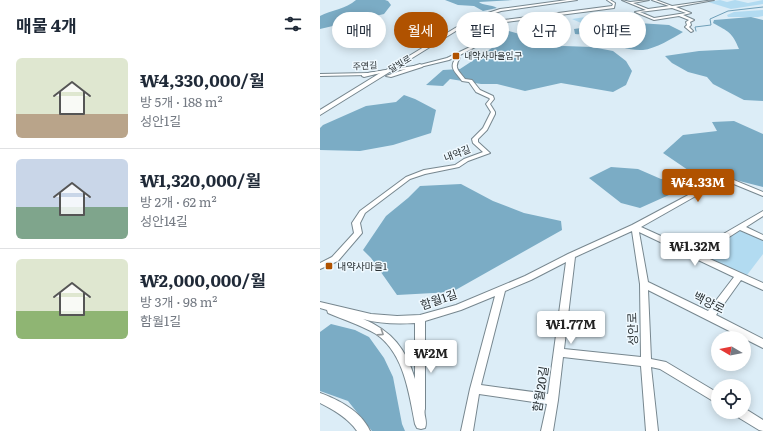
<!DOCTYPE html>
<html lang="ko">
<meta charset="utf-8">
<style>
:root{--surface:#fff;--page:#f2f2f3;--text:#1f2937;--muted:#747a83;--line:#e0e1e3;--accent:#b05200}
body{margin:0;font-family:Literata,"Noto Sans KR",serif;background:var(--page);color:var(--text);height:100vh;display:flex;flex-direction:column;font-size:15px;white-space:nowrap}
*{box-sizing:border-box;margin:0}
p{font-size:13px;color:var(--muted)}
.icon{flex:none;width:22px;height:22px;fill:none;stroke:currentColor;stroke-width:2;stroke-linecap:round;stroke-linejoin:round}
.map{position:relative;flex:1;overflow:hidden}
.sheet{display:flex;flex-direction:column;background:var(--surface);width:320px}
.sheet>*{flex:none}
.top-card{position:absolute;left:12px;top:12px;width:371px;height:36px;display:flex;gap:8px}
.needle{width:26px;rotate:280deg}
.tools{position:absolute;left:391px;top:331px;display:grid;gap:8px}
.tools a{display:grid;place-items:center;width:40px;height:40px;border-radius:50%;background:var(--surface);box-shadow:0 2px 10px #0003;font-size:20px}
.price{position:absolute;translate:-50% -34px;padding:0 9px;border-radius:4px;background:#fff;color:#222;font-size:13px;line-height:26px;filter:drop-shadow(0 1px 2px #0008)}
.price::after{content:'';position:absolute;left:50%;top:24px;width:12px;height:9px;margin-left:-6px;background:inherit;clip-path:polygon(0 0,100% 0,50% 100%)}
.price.current{background:var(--accent);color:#fff}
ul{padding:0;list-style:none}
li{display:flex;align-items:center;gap:12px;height:100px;padding:0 16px}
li+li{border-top:1px solid var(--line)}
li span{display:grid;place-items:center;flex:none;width:112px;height:80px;border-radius:6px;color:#555}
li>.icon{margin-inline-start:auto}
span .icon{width:48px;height:48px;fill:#fffc;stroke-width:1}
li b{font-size:17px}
h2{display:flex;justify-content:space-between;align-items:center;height:48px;padding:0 16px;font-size:17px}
.chip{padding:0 14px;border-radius:18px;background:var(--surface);box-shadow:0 2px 10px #0003;font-size:14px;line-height:36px}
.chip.current{background:var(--accent);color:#fff}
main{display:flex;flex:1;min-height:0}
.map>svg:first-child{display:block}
</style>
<main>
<section class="sheet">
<h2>매물 4개<svg class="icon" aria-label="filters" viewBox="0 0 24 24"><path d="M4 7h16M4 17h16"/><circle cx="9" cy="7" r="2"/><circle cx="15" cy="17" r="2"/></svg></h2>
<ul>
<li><span style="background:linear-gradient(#dfe7d0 70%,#b9a48a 0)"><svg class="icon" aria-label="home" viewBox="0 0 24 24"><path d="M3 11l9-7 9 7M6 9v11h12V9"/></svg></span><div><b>₩4,330,000/월</b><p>방 5개 · 188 m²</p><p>성안1길</p></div></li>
<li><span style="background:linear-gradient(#c9d6e8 60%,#7fa58c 0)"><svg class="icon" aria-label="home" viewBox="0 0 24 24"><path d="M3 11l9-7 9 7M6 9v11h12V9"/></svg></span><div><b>₩1,320,000/월</b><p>방 2개 · 62 m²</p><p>성안14길</p></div></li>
<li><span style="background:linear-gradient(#dfe7d0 65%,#8fb573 0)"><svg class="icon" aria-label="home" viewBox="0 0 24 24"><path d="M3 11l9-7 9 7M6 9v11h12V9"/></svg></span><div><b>₩2,000,000/월</b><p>방 3개 · 98 m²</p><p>함월1길</p></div></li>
</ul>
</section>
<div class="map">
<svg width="443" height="431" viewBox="0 0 443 431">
<rect width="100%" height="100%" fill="#dcedf7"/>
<!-- green -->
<g fill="#b2dbf1">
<path d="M 400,0 L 407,2 L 415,0 L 428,3 L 443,0 L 443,4 L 411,9 L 388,2 Z"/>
<path d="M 443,10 L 443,16 L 438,17 L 408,17 L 407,15 L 414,12 Z"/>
<path d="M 292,13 L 309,20 L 268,26 L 252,19 Z"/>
<path d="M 420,227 L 443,238 L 443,254 L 424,279 L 374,255 Z"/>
</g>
<!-- forest -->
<g fill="#7bacc5">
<path d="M 36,0 L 65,0 L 68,1 L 71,5 L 64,14 L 0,29 L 0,16 C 11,10 26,9 36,0 Z"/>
<path d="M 125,0 L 193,0 L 159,2 C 163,6 171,4 177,8 L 163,11 L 154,6 L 138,5 Z"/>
<path d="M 431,17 L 443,20 L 443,101 L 424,100 L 393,84 L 387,77 L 368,72 L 352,63 L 345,56 L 379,51 L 419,49 C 412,32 409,32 393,23 L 394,20 Z"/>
<path d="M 303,22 L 349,25 L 363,32 C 353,38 335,49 323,50 C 310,51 295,45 283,42 L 289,36 C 277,27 269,36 255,34 L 254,29 Z"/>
<path d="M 185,30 L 217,39 L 208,43 L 212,48 L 244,46 L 272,47 L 293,51 L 306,61 L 312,71 L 306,85 L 293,92 L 241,83 L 205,91 L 177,84 L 161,84 L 130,79 L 123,86 L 106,85 L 123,70 L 140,69 L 178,44 L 176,35 Z"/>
<path d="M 84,95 L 95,99 L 116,110 L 111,133 L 73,145 L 40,151 L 0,150 L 0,128 L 3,125 L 46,106 L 76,102 Z"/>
<path d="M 414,121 L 443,134 L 443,187 L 384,172 L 369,186 L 320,208 L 301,203 L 269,178 L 291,167 L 318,169 L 341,179 L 364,177 L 368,170 L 343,153 L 363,135 L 397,131 L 392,122 Z"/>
<path d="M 141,184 L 173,201 L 204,213 L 241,221 L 242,230 L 132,292 L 77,295 L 51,258 L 43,250 L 66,216 L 88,198 L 100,186 Z"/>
<path d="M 11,324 L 35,330 L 49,337 L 64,358 L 73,377 L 82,424 L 85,431 L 52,431 L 28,401 L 0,391 L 0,332 Z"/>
</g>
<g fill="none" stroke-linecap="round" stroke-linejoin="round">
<!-- stream -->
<path stroke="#6f9fb8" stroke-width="1" d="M 376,31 L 375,27 L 391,25 L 390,19 L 408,11 L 443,7"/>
<!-- minor casing -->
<g stroke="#77878f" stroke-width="2">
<g id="minor">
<path d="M 287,0 L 290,0 L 295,3 L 294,8 L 186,22 L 166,34 L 157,46 L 138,56 L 140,58 C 133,68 139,71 145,79 L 152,80 L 160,90 L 173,96 L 174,99 L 170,104 L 175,112 L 175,114 L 167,130 L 158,139 L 158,142 L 170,153 L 148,161 L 139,167 L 105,174 L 90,179 L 45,213 L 40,223 L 42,233 L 18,261 L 0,269 L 0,263 L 12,257 L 34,233 L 32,223 L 40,211 L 86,177 L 104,170 L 135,165 L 144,159 L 163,152 L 153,143 L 152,139 L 163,128 L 171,112 L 166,104 L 170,99 L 169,98 L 156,92 L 149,82 L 142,81 C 136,72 128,68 136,58 L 135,57 L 129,60 L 100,67 L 48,75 L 0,76 L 0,74 L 48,73 L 100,65 L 127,58 L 150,47 L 155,44 L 164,32 L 184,20 L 292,6 L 293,4 Z"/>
<path d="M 302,0 L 310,2 L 329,0 L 313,3 L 328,9 L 349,6 L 332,0 L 336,0 L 352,6 L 394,0 L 356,7 L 371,13 L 363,15 L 374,20 L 370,22 L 371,25 L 369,27 L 373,31 L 371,32 L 365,27 L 367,25 L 366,22 L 369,20 L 359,16 L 334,20 L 315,12 L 326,10 ZM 352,8 L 366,13 L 334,18 L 320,12 Z"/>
<path d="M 404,176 L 443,192 L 443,196 L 404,180 L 321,227 L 374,251 L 443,211 L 443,216 L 426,227 L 443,235 L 443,240 L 420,230 L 381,255 L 443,283 L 443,290 L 421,280 L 396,315 L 443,339 L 443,348 L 328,290 L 331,359 L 346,362 L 398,393 L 398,404 L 340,369 L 331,367 L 338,431 L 326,431 L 321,366 L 243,357 L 238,400 L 233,431 L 221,431 L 227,404 L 159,394 L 153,431 L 141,431 L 150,389 L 175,296 L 141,310 L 105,321 L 105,409 C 103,415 108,421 105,428 L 101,429 L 97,428 L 95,424 C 89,393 84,353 56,334 C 41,325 24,320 8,313 L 7,310 L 0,308 L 0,302 L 51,314 L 77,316 L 100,315 L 136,305 L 205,276 L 248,254 L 312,225 ZM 312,231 L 320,284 L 321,357 L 244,349 L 255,257 ZM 319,232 L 414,277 L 388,311 L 328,282 ZM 246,262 L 228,394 L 161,385 L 185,291 L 211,280 ZM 43,319 C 60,324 78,324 95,323 L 95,379 C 86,349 72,331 43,319 Z"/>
<path d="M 0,393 C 19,400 41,411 50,431 L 37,431 C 28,418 14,410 0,403 Z"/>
<path d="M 424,408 L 443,420 L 443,431 L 439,430 L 416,416 L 415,412 L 424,412 Z"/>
</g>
</g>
<!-- major casing -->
<g stroke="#77878f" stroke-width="2">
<g id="major">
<path d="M 247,0 L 257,0 L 181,11 L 152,21 L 0,115 L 0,110 L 60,73 L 44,77 L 42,76 L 42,74 L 66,70 L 150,19 L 180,9 Z"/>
<path d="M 100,64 L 103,66 L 102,67 L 71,77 L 66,76 Z"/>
</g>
</g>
<!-- minor -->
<use href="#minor" fill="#fff" fill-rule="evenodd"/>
<!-- major -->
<use href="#major" fill="#fff" fill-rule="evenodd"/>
</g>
<!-- one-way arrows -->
<defs><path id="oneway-chevron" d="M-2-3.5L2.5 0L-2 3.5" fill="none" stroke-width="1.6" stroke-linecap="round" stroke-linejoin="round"/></defs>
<use stroke="#94989a" href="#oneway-chevron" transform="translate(61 333) rotate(33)"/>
<!-- markers -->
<g fill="#b05200" stroke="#eff9ff" stroke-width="1.5">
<rect x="132" y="52" width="8" height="8" rx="2"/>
<rect x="5" y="262" width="8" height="8" rx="2"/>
</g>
<g text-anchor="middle" stroke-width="3" stroke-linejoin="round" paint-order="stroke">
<!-- far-poi labels -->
<g font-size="9" fill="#2a3134" stroke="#eff9ff" text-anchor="start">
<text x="144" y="59">내약사마을입구</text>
</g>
<!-- far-street labels -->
<g font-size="9" fill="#2a3134" stroke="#eff9ff">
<text transform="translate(80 64) rotate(-31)" y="3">달빛로</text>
<text transform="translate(45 66) rotate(-3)" y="3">주연길</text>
</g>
<!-- street labels -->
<g font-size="10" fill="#2a3134" stroke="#eff9ff">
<text transform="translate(137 153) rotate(-21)" y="4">내약길</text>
</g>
<!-- poi labels -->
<g font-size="10" fill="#2a3134" stroke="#eff9ff" text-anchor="start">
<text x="17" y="270">내약사마을1</text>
</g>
<!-- near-street labels -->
<g font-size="12" fill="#2a3134" stroke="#eff9ff">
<text transform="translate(119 300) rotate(-19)" y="4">함월1길</text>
<text transform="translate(389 303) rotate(26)" y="4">백양로</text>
<text transform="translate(313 329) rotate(-92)" y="4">성안로</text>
<text transform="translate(221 389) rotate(-81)" y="4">함월20길</text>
</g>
</g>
</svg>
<div class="tools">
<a><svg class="needle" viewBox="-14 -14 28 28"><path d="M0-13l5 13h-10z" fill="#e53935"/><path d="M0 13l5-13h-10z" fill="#747a83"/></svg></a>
<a><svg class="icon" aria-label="locate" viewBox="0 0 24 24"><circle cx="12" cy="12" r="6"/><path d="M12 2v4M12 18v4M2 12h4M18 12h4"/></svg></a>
</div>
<b class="price current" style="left:378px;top:203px">₩4.33M</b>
<b class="price" style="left:375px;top:267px">₩1.32M</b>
<b class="price" style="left:251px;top:345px">₩1.77M</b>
<b class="price" style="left:111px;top:374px">₩2M</b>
<div class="top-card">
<a class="chip">매매</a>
<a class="chip current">월세</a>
<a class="chip">필터</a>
<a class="chip">신규</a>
<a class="chip">아파트</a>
</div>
</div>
</main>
